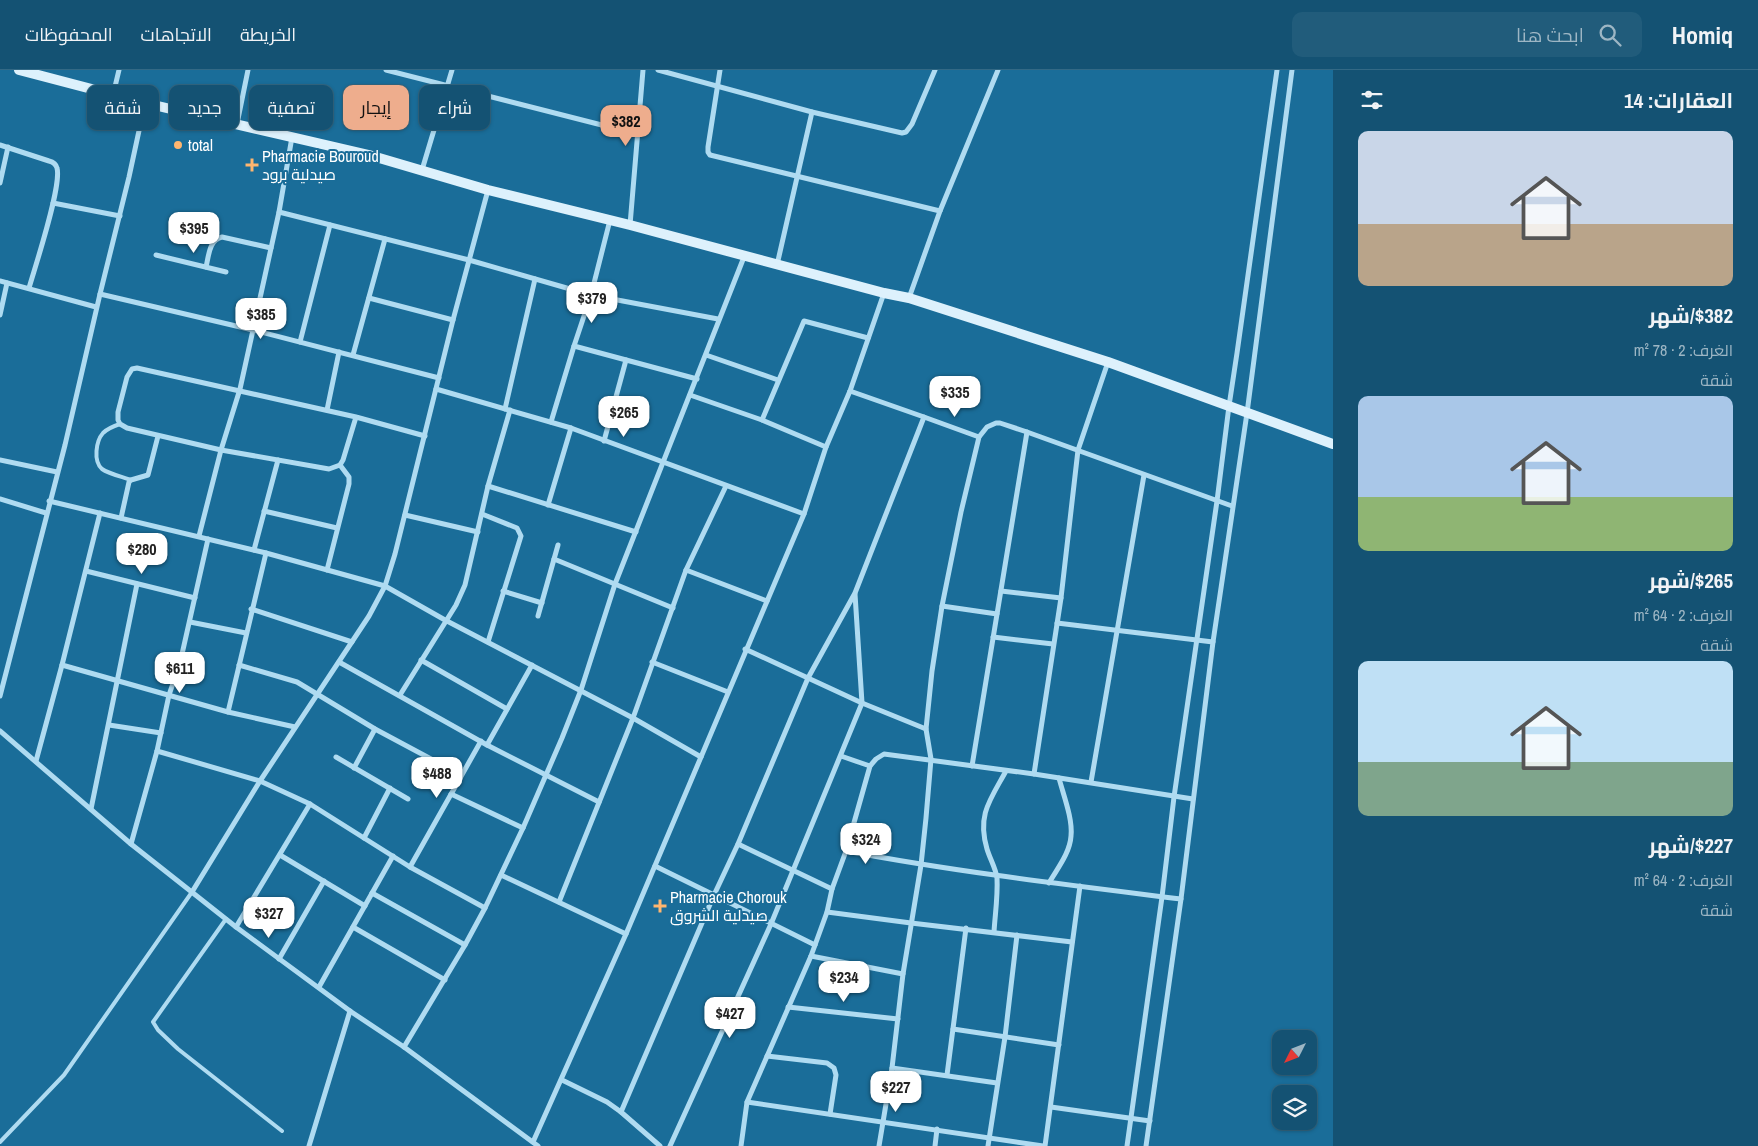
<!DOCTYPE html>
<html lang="ar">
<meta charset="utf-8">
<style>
:root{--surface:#145273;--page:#215c7b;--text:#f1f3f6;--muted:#9db6c4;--line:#336985;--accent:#eead8d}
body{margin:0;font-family:"Archivo Narrow",Cairo,sans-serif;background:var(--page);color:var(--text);direction:rtl;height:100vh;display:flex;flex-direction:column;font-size:19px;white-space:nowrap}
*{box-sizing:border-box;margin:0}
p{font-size:16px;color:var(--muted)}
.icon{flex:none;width:28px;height:28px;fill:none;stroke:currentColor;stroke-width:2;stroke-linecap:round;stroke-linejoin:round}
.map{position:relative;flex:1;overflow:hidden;direction:ltr}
.panel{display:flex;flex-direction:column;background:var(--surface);width:425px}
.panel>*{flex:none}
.guide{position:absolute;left:15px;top:15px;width:475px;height:45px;direction:rtl;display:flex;gap:10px}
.needle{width:32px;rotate:228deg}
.buttons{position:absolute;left:1272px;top:960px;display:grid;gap:10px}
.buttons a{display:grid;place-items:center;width:45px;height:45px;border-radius:10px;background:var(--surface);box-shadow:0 1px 4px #0004,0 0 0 1px var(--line);font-size:25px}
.price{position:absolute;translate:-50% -42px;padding:0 11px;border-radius:10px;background:#fff;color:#222;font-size:16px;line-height:32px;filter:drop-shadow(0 1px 2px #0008)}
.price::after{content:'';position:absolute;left:50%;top:30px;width:15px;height:11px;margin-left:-8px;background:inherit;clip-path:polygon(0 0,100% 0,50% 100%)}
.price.selected{background:var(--accent);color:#111}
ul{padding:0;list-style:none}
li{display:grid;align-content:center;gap:10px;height:265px;padding:0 25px}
li span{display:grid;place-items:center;height:155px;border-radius:10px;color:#555}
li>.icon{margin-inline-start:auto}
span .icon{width:90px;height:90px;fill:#fffc;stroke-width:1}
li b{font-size:21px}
h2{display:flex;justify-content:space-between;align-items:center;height:60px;padding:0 25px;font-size:21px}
.tag{padding:0 18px;border-radius:10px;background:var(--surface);box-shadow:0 1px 4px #0004,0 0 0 1px var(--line);font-size:18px;line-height:45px}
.tag.selected{background:var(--accent);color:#111}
header{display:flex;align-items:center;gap:30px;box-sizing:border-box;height:70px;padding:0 25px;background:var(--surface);border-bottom:1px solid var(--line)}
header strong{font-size:24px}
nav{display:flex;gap:28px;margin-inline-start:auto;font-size:18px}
.search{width:350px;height:45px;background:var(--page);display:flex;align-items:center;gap:12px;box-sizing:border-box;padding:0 18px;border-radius:10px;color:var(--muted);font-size:19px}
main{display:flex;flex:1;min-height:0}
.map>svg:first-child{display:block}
</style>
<header>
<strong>Homiq</strong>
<div class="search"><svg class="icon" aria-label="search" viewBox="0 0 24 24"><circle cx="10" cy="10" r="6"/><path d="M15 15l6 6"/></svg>ابحث هنا</div>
<nav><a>الخريطة</a><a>الاتجاهات</a><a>المحفوظات</a></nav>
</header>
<main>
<section class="panel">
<h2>العقارات: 14<svg class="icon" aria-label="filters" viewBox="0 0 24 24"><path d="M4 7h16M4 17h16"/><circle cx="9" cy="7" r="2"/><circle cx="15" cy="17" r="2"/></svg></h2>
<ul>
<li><span style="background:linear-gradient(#c9d6e8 60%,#b9a48a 0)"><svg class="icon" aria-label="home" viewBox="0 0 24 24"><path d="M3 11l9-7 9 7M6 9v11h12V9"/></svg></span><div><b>$382/شهر</b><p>الغرف: 2 · 78 m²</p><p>شقة</p></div></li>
<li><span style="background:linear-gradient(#a9c7e8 65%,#8fb573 0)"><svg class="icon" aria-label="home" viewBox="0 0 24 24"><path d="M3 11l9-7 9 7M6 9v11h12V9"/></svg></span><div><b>$265/شهر</b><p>الغرف: 2 · 64 m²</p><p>شقة</p></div></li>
<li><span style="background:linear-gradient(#bfe0f5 65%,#7fa58c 0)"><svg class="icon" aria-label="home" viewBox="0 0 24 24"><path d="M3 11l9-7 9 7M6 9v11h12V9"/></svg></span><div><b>$227/شهر</b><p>الغرف: 2 · 64 m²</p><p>شقة</p></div></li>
</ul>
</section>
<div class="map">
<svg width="1333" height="1076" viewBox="0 0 1333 1076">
<rect width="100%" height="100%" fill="#1a6d99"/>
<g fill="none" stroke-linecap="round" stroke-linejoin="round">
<!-- lane -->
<g stroke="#afdbf1" stroke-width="4">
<path d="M 120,354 C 114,356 108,358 103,363 C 96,371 93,391 102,399 C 109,404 123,407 131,410"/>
<path d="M 226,849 L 153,952 L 158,960 L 178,979 L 282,1061"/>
<path d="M 0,1072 L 64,1005 L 192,822"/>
</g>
<!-- street -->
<g stroke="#afdbf1" stroke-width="5">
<path d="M 386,0 L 637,64"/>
<path d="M 658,0 L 812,42 L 902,63 L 906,62 L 912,54 L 935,0"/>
<path d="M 720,0 L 708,77 L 708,82 L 710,85 L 940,141"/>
<path d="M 113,25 L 119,0"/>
<path d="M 237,54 L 248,0"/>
<path d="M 0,75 L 49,91 C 53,92 56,94 57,98 C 62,116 35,197 29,218"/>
<path d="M 422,100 L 452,0"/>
<path d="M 0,113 L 8,77"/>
<path d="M 53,133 L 120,146"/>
<path d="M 279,142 L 469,190 L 591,225 L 718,249"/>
<path d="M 630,155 L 643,0"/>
<path d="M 156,185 L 226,202"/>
<path d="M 777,195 L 812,42"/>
<path d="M 206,197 C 209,185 209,170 222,167 L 271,178"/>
<path d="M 0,211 L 96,237"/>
<path d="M 100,224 L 253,260 L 439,308"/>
<path d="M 369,228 L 453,250"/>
<path d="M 909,228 L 940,141 L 998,0"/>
<path d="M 0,245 L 7,213"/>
<path d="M 300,272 L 330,155"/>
<path d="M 574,276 L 697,309"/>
<path d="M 353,285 L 385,169"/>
<path d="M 706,285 L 778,310"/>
<path d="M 436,319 L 571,358 L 804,444"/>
<path d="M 690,325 L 762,350 L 826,377"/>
<path d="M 505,339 L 535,209"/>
<path d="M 327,340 L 339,282"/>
<path d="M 356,347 L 343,390 L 340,395 L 329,399 L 221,380 L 127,358 L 120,354 L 118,350 L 118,342 L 127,307 L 132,299 L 137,298 L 356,347 L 425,366"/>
<path d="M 924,347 L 979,367"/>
<path d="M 762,350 L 804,251 L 868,268"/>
<path d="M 551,352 L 574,276 L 591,225 L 610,150"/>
<path d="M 604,371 L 626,290"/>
<path d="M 0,390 L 57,402"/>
<path d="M 488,416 L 636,462"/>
<path d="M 0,429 L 46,443"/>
<path d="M 49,431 L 266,483 L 385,516 L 445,550 L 633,648 L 701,687"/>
<path d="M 548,435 L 571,358"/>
<path d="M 264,441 L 337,458"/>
<path d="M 482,444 L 517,458 L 521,466 L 488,572"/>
<path d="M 405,445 L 478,462"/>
<path d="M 121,448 L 129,412 L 131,410 L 148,405 L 158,366"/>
<path d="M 199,466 L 221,380 L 240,319 L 279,142 L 292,67"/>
<path d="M 254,480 L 278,390"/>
<path d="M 554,489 L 673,538"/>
<path d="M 327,500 L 349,414 L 349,407 L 340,395"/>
<path d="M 686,500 L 767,531"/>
<path d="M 86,501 L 195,528"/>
<path d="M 503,521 L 542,533"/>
<path d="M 1001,521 L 1061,528"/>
<path d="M 942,536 L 997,544"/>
<path d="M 251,539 L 352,572"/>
<path d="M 538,546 L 558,475"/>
<path d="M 190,552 L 246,563"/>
<path d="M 1057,553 L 1213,572"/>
<path d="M 993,567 L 1053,574"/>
<path d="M 745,579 L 862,633 L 926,659"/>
<path d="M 421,590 L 507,639"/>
<path d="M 339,592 L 487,675 L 599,732"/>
<path d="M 652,592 L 728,622"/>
<path d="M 62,595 L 228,642 L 295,657"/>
<path d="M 239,595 L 297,612 L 375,659 L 461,705"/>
<path d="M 400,625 L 456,535 L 465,515 L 488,416 L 510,340"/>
<path d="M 0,626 L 65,375 L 100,224 L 129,107 L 145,33"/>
<path d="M 228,642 L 266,483"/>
<path d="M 109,655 L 161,663"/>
<path d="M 0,661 L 131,774 L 236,857 L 350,941 L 404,977 L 538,1076"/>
<path d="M 487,675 L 532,595"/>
<path d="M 157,681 L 260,711 L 310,734 L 410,797 L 485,838"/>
<path d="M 841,686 L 870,696"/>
<path d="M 336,687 L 408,729"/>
<path d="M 36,691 L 62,595 L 100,443"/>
<path d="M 972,696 L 1027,362"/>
<path d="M 354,698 L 375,659"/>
<path d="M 1034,704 L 1061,528 L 1078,380 L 1108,292"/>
<path d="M 1091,712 L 1144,405"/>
<path d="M 451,724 L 523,758"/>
<path d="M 91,739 L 137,514"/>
<path d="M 364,768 L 390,718"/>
<path d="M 131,774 L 157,681 L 169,625 L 180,593 L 208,469"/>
<path d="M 738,774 L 832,819"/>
<path d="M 846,781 L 870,696 L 876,689 L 884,684 L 1034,704 L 1193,729"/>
<path d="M 280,785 L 365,836"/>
<path d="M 655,796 L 714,825 L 738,774 L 808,608 L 855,523 L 924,347 L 850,321"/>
<path d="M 410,797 L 481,671"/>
<path d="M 501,805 L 626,864"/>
<path d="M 1049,813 C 1057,799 1070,783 1071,766 C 1073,749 1063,724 1059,708"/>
<path d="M 192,822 L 260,711 L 369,546 L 385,516 L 395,484 L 453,250 L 488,120"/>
<path d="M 372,823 L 465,875"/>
<path d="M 559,832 L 633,648 L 686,500 L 726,416"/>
<path d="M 827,842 L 911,853 L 1072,872"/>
<path d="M 236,857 L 310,734"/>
<path d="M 353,857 L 445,910"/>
<path d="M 994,862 C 995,845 998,826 997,808 C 996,799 990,789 987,779 C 977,745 990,730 1006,701"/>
<path d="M 811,886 L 903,904"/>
<path d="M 279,889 L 324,811"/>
<path d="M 319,917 L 393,786"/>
<path d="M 788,937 L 898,949"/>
<path d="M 953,959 L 1059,975"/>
<path d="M 404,977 L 465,875 L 485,838 L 523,758 L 562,668 L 581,620 L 615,514 L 744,187"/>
<path d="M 767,986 L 827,993 L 834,998 L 836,1005 L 830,1044"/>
<path d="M 892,998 L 997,1013"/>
<path d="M 947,1005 L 966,858"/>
<path d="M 562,1010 L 607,1032 L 621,1042 L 660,1076"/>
<path d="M 747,1032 L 1043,1076"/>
<path d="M 1051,1037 L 1150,1051"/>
<path d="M 621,1042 L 714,825 L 815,875"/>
<path d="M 533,1072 L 626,864 L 804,444 L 826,377 L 850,321 L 884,223"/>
<path d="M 309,1076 L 350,941"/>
<path d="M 670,1076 L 771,854 L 862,633 L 855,524"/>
<path d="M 741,1076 L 747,1032 L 811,886 L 827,842 L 832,819 L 846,781 C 957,802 1069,815 1181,829"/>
<path d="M 879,1076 L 892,998 L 903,904 L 921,795 L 926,748 L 931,689 L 926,659 L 932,601 L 942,536 L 961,442 L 979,367 L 987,357 L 996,353 L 1000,353 L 1027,362 L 1232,436"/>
<path d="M 935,1076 L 937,1059"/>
<path d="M 988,1076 L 1005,967 L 1017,865"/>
<path d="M 1045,1076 L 1080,816"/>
<path d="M 1127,1076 L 1162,827 L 1174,727 L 1217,431 L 1229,336 L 1237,283 L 1277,0"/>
<path d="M 1146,1076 L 1181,829 L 1213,572 L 1247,343 L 1292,0"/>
</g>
<!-- secondary -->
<path stroke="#ddf1fc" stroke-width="10" d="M 19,0 L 145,33 L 369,85 L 488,120 L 630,155 L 884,223 L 909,228 L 1108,292 L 1333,374"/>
</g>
<!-- markers -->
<g fill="#ffb66f" stroke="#1a6d99" stroke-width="2">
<circle cx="178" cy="75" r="5"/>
<path d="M249.5 87.5h5v5h5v5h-5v5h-5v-5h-5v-5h5z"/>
<path d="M657.5 828.5h5v5h5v5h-5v5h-5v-5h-5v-5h5z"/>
</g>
<g text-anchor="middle" stroke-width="4" stroke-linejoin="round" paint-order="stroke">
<!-- poi labels -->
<g font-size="16" fill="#fff" stroke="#1a6d99" text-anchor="start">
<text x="188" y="81">total</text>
<text x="262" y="92">Pharmacie Bouroud<tspan x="262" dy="18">صيدلية برود</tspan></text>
<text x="670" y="833">Pharmacie Chorouk<tspan x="670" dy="18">صيدلية الشروق</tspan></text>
</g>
</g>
</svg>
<div class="buttons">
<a><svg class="needle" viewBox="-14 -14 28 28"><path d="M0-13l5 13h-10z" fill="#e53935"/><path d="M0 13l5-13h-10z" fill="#9db6c4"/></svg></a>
<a><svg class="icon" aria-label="layers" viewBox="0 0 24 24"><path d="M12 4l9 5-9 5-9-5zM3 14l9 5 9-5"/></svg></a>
</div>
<b class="price selected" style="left:626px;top:77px">$382</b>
<b class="price" style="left:194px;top:184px">$395</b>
<b class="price" style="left:592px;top:254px">$379</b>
<b class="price" style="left:261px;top:270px">$385</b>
<b class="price" style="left:955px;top:348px">$335</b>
<b class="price" style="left:624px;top:368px">$265</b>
<b class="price" style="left:142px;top:505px">$280</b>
<b class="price" style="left:180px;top:624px">$611</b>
<b class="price" style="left:437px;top:729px">$488</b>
<b class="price" style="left:866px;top:795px">$324</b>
<b class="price" style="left:269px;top:869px">$327</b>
<b class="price" style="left:844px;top:933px">$234</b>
<b class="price" style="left:730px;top:969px">$427</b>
<b class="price" style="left:896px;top:1043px">$227</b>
<div class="guide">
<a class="tag">شراء</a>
<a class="tag selected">إيجار</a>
<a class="tag">تصفية</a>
<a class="tag">جديد</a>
<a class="tag">شقة</a>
</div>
</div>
</main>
